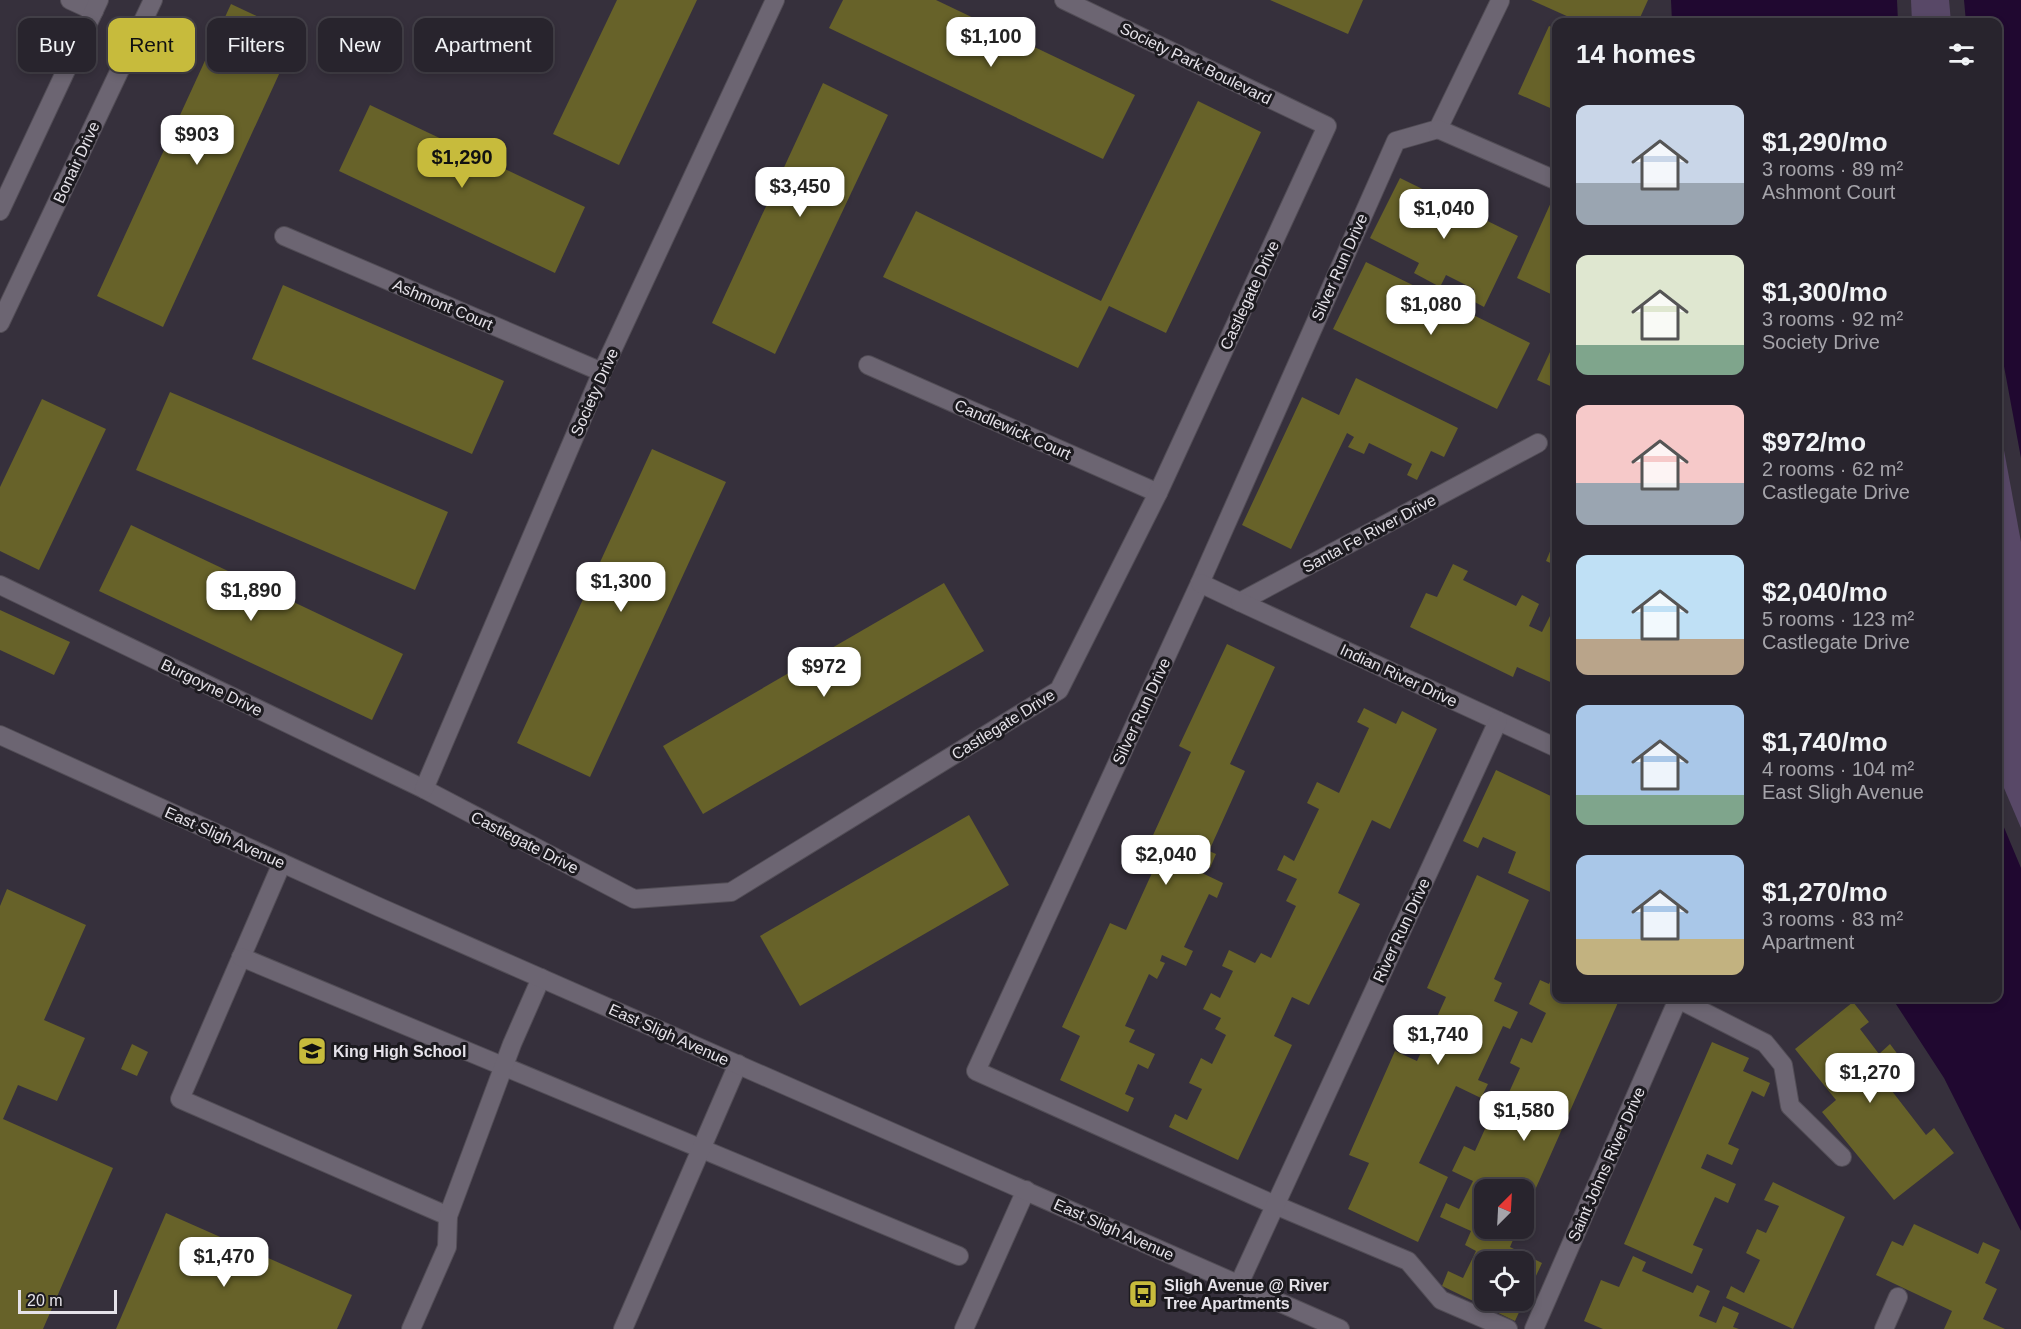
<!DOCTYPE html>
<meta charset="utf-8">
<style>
:root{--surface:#28242d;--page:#302c35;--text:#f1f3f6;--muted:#a5a4aa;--line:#444149;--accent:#c7bb3c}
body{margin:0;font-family:Arial,sans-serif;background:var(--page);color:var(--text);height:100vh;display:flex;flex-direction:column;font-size:22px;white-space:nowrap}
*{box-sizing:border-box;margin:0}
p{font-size:20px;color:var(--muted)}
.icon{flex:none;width:33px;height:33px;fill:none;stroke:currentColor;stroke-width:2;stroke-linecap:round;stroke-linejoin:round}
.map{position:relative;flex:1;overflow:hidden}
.side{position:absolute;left:1552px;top:18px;width:450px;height:984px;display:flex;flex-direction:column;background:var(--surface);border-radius:12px;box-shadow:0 3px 9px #0003,0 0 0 2px var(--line)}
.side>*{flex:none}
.banner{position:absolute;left:18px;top:18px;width:570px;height:54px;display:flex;gap:12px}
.needle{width:39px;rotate:24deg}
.fabs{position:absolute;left:1474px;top:1179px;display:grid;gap:12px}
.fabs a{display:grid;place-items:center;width:60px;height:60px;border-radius:12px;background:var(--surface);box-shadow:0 3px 9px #0003,0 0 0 2px var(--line);font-size:30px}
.scale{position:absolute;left:18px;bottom:15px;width:99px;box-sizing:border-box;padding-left:6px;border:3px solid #e5e2e9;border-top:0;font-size:16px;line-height:21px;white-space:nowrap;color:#e5e2e9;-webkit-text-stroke:4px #1c1a1f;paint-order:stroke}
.price{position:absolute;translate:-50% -51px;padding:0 14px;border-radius:12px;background:#fff;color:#222;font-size:20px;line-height:39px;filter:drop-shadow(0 2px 3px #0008)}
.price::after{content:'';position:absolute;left:50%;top:36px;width:18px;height:14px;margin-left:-9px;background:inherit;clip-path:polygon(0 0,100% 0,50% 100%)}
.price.current{background:var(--accent);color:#111}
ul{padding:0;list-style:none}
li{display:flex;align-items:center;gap:18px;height:150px;padding:0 24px}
li span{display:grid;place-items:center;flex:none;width:168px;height:120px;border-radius:12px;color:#555}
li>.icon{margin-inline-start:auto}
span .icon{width:72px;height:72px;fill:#fffc;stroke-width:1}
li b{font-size:26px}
h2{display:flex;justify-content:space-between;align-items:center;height:72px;padding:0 24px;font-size:26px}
.tag{padding:0 21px;border-radius:12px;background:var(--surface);box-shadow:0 3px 9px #0003,0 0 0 2px var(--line);font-size:21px;line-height:54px}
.tag.current{background:var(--accent);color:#111}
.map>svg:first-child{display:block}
</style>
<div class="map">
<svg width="2021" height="1329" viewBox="0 0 2021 1329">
<rect width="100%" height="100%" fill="#36303c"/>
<!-- green -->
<g fill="#584867">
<path d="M 1911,0 L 1949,0 L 1951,22 L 1912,22 Z"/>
<path d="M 1998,418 L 2021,542 L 2021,828 L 1998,774 Z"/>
</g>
<!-- water -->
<g fill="#200830">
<path d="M 1671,0 L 1897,0 L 1898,22 L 1672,22 Z"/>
<path d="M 1964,0 L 2021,0 L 2021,458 L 1998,334 L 1998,22 L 1966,22 Z"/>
<path d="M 1998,813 L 2021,868 L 2021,1231 L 1944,1078 L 1892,998 L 1998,998 Z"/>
</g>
<!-- building -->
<g fill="#676229" fill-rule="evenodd">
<path d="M 617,0 L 697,0 L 619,165 L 553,134 Z"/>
<path d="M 843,0 L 936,0 L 1135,95 L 1103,159 L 829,28 Z"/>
<path d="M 1270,0 L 1363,0 L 1348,34 Z"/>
<path d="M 1531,0 L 1648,0 L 1638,22 L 1580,22 Z"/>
<path d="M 231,4 L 297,35 L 163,327 L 97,296 Z"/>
<path d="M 1549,26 L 1557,29 L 1557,111 L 1518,94 Z"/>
<path d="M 823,83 L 888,115 L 775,354 L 712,323 Z"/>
<path d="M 1198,101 L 1261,132 L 1166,333 L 1109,306 L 1078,368 L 883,277 L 916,211 L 1101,301 Z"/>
<path d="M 370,105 L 585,207 L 555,273 L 339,171 Z"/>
<path d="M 1400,178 L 1518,236 L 1484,307 L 1469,299 L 1474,289 L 1446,275 L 1440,287 L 1414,273 L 1419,263 L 1370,238 Z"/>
<path d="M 1557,189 L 1557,297 L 1517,278 Z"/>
<path d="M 1366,262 L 1530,343 L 1497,409 L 1333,329 Z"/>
<path d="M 283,285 L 504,381 L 472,454 L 252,359 Z"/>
<path d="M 1557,337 L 1557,389 L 1537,380 Z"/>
<path d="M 1356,378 L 1458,428 L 1444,457 L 1431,451 L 1417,480 L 1407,475 L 1412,464 L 1369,443 L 1364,454 L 1348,447 L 1354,437 L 1347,433 L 1291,549 L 1242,525 L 1302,397 L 1339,415 Z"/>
<path d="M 170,392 L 448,512 L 415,590 L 136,470 Z"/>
<path d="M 42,399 L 106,429 L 39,570 L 0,551 L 0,487 Z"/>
<path d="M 652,449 L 726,482 L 590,777 L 517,743 Z"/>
<path d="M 131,525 L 403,654 L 372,720 L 99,591 Z"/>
<path d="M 1557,535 L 1557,566 L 1546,561 Z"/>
<path d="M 1453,564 L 1468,571 L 1463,580 L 1516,606 L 1522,595 L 1539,604 L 1529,626 L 1542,632 L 1552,612 L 1557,614 L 1557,685 L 1517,667 L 1513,677 L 1410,627 L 1426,593 L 1437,597 Z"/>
<path d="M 944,583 L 984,651 L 703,814 L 663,746 Z"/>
<path d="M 0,610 L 70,642 L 54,675 L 0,650 Z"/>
<path d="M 1227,644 L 1275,667 L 1230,764 L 1245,771 L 1209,851 L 1216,854 L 1210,868 L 1206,866 L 1202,873 L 1223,883 L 1217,898 L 1209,894 L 1184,947 L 1193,951 L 1186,966 L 1162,955 L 1160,961 L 1165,963 L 1157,979 L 1149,974 L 1125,1026 L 1135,1030 L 1129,1042 L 1155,1054 L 1148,1069 L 1138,1064 L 1125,1094 L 1134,1098 L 1128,1112 L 1060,1080 L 1080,1036 L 1062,1027 L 1110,923 L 1126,930 L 1162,851 L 1149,844 L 1191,752 L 1179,746 Z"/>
<path d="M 1364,708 L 1396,724 L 1402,711 L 1437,729 L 1390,829 L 1372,820 L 1338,893 L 1360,904 L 1309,1005 L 1292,997 L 1274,1036 L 1292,1045 L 1238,1160 L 1169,1127 L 1175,1114 L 1187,1120 L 1202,1089 L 1189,1083 L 1201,1058 L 1212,1064 L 1226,1035 L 1215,1029 L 1221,1018 L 1203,1009 L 1211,993 L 1220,998 L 1233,971 L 1222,966 L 1229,950 L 1255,963 L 1261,953 L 1271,958 L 1296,906 L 1286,901 L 1297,879 L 1277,870 L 1284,855 L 1294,861 L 1319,809 L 1307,803 L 1317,782 L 1339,793 L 1369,728 L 1357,722 Z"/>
<path d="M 1496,770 L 1557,799 L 1557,895 L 1508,873 L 1516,852 L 1483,837 L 1478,848 L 1463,841 Z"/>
<path d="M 969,815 L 1009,885 L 800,1006 L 760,936 Z"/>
<path d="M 1477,875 L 1529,900 L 1494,979 L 1502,983 L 1494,1001 L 1518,1012 L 1510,1029 L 1503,1026 L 1478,1080 L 1488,1084 L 1481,1098 L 1456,1086 L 1419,1163 L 1448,1177 L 1418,1242 L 1348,1209 L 1369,1163 L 1349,1155 L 1395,1051 L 1417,1061 L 1446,997 L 1427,988 Z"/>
<path d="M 7,889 L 86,925 L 44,1020 L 85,1038 L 57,1101 L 18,1085 L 3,1119 L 113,1168 L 43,1329 L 0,1329 L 0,906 Z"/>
<path d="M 1557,966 L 1557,998 L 1620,998 L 1524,1215 L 1524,1190 L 1485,1190 L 1485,1228 L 1518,1228 L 1510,1247 L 1542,1263 L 1515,1321 L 1442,1286 L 1448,1271 L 1463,1278 L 1476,1251 L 1465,1245 L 1471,1231 L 1440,1217 L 1446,1203 L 1459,1209 L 1473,1181 L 1452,1171 L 1464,1146 L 1475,1151 L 1489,1120 L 1480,1116 L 1486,1101 L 1492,1105 L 1497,1095 L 1506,1099 L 1520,1068 L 1510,1063 L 1521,1038 L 1532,1043 L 1546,1013 L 1529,1004 L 1540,980 L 1549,984 ZM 1485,1262 L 1524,1262 L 1524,1300 L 1485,1300 Z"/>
<path d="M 1853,1002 L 1869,1022 L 1860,1029 L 1879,1054 L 1890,1044 L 1899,1056 L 1878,1073 L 1926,1135 L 1934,1128 L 1954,1153 L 1894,1200 L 1822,1112 L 1836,1100 L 1795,1049 Z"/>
<path d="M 1712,1042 L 1749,1058 L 1743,1071 L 1770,1083 L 1764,1097 L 1752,1091 L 1728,1144 L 1739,1149 L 1732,1165 L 1707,1154 L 1701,1168 L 1736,1184 L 1728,1203 L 1715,1197 L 1693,1245 L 1703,1249 L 1692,1274 L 1624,1244 Z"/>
<path d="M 132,1044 L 148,1052 L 137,1076 L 121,1069 Z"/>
<path d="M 1773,1182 L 1845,1217 L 1793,1329 L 1726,1298 L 1731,1286 L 1744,1293 L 1760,1260 L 1746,1253 L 1757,1229 L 1766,1233 L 1779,1206 L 1764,1200 Z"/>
<path d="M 166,1213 L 352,1295 L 337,1329 L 116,1329 Z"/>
<path d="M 1914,1224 L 1978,1254 L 1983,1242 L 2000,1250 L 1985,1283 L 1997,1289 L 1983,1319 L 2005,1329 L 1944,1329 L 1952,1311 L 1876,1275 L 1892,1241 L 1903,1246 Z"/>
<path d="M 1633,1256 L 1646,1262 L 1642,1271 L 1693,1293 L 1697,1285 L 1710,1291 L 1699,1316 L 1716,1323 L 1723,1306 L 1739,1313 L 1733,1327 L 1739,1329 L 1603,1329 L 1584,1321 L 1601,1280 L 1619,1287 Z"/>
</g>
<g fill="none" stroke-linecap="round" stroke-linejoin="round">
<!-- service casing -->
<g stroke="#524d56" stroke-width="20">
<g id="service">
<path d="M 70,0 L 94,11"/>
<path d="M 1500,1 L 1438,129 L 1396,141 L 1200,583 L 976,1071 L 1275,1205 L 1408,1261 L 1441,1300 L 1508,1329"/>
<path d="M 1438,129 L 1553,179"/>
<path d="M 0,211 L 99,0"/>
<path d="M 1200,583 L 1240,602 L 1538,443"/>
<path d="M 1240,602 L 1557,748"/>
<path d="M 282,863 L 180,1099 L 448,1216"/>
<path d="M 241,957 L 959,1256"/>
<path d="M 1239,1284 L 1498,721"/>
<path d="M 411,1329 L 447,1247 L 448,1216 L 512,1044 L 541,978"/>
<path d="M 623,1329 L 738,1064"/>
<path d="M 964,1329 L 1026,1190"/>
<path d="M 1534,1329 L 1678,999 L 1765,1043 L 1783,1065 L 1790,1106 L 1842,1157"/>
<path d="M 1884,1329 L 1898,1297"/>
</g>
</g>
<!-- minor casing -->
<g stroke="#524d56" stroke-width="20">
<g id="minor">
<path d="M 284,236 L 602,372"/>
<path d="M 0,323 L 153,0"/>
<path d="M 868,365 L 1158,493"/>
<path d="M 0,585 L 424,789 L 634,899 L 731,892 L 1059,690 L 1158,493 L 1327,126 L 1064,0"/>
<path d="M 424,789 L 602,372 L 775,0"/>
</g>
</g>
<!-- tertiary casing -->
<g stroke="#524d56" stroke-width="20">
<path id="tertiary" d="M 0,735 L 379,907 L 1340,1329"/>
</g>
<!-- service -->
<use href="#service" stroke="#6c6572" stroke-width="18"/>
<!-- minor -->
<use href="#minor" stroke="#6c6572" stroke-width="18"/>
<!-- tertiary -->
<use href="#tertiary" stroke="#6c6572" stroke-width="18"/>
</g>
<!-- icons -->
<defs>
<g id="school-square" transform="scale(1.5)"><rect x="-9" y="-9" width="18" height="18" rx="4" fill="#c7bb3c" stroke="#1c1a1f"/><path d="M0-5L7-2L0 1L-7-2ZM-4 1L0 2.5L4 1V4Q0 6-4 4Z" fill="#111"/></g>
<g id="bus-square" transform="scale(1.5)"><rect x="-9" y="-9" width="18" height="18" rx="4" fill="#c7bb3c" stroke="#1c1a1f"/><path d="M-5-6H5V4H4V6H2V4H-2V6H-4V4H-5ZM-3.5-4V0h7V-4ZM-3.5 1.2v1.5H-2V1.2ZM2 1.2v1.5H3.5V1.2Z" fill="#111"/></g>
</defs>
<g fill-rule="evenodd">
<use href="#school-square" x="312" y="1051"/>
<use href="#bus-square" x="1143" y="1294"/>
</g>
<g text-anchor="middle" stroke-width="6" stroke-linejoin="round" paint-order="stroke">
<!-- street labels -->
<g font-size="16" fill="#e5e2e9" stroke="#1c1a1f">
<text transform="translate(1196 63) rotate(26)" y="6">Society Park Boulevard</text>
<text transform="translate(76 162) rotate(-65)" y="6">Bonair Drive</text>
<text transform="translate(1339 267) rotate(-66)" y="6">Silver Run Drive</text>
<text transform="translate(1249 295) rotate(-65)" y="6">Castlegate Drive</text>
<text transform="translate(443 304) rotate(23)" y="6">Ashmont Court</text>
<text transform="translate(594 392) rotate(-66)" y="6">Society Drive</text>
<text transform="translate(1013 429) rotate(24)" y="6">Candlewick Court</text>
<text transform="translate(1369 533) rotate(-28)" y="6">Santa Fe River Drive</text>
<text transform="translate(1399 675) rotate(25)" y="6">Indian River Drive</text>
<text transform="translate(212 687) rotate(26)" y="6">Burgoyne Drive</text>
<text transform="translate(1141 711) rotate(-65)" y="6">Silver Run Drive</text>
<text transform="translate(1003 724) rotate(-32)" y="6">Castlegate Drive</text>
<text transform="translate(225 837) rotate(24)" y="6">East Sligh Avenue</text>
<text transform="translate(525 842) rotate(27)" y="6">Castlegate Drive</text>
<text transform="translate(1401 930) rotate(-65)" y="6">River Run Drive</text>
<text transform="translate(669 1034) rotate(24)" y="6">East Sligh Avenue</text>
<text transform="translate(1606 1164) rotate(-66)" y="6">Saint Johns River Drive</text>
<text transform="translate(1114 1229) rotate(24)" y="6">East Sligh Avenue</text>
</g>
<!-- poi labels -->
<g font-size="16" font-weight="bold" fill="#e5e2e9" stroke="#1c1a1f" text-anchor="start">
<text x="333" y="1057">King High School</text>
<text x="1164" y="1291">Sligh Avenue @ River<tspan x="1164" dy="18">Tree Apartments</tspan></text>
</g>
</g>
</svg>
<div class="fabs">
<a><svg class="needle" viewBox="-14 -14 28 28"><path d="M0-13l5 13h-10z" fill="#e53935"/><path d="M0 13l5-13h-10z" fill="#a5a4aa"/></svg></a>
<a><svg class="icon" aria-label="locate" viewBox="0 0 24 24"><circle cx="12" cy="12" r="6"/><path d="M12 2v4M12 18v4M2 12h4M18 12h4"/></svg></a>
</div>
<div class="scale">20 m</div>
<b class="price" style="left:991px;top:68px">$1,100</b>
<b class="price" style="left:197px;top:166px">$903</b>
<b class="price current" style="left:462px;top:189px">$1,290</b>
<b class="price" style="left:800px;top:218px">$3,450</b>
<b class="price" style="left:1444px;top:240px">$1,040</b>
<b class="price" style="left:1431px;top:336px">$1,080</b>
<b class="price" style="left:621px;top:613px">$1,300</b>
<b class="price" style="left:251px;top:622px">$1,890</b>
<b class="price" style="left:824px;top:698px">$972</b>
<b class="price" style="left:1166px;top:886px">$2,040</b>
<b class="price" style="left:1438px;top:1066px">$1,740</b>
<b class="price" style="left:1870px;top:1104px">$1,270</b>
<b class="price" style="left:1524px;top:1142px">$1,580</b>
<b class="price" style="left:224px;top:1288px">$1,470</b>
<div class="banner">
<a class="tag">Buy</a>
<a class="tag current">Rent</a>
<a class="tag">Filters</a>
<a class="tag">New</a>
<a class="tag">Apartment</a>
</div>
<section class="side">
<h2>14 homes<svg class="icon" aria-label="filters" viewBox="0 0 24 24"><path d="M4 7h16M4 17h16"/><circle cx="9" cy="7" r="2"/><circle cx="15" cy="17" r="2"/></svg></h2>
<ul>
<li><span style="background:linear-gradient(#c9d6e8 65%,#9aa5b1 0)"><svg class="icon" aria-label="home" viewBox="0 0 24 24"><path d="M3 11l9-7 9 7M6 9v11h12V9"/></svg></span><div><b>$1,290/mo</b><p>3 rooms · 89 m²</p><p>Ashmont Court</p></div></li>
<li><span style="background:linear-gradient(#dfe7d0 75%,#7fa58c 0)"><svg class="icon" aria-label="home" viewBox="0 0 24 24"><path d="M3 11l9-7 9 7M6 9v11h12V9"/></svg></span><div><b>$1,300/mo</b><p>3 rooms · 92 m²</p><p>Society Drive</p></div></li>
<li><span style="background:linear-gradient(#f6c9c9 65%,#9aa5b1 0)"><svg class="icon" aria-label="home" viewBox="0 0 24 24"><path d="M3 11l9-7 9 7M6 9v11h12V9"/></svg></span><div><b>$972/mo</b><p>2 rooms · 62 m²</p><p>Castlegate Drive</p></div></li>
<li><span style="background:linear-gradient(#bfe0f5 70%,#b9a48a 0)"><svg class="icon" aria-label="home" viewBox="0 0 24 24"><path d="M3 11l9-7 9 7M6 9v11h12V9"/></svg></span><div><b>$2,040/mo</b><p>5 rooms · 123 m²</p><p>Castlegate Drive</p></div></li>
<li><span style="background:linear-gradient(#a9c7e8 75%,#7fa58c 0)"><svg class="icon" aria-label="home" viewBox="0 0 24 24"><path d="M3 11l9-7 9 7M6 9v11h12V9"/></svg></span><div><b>$1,740/mo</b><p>4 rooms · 104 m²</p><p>East Sligh Avenue</p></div></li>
<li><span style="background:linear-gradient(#a9c7e8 70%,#c2b280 0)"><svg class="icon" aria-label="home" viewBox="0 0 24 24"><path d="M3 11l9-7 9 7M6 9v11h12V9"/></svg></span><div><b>$1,270/mo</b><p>3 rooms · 83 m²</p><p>Apartment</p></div></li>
</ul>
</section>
</div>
